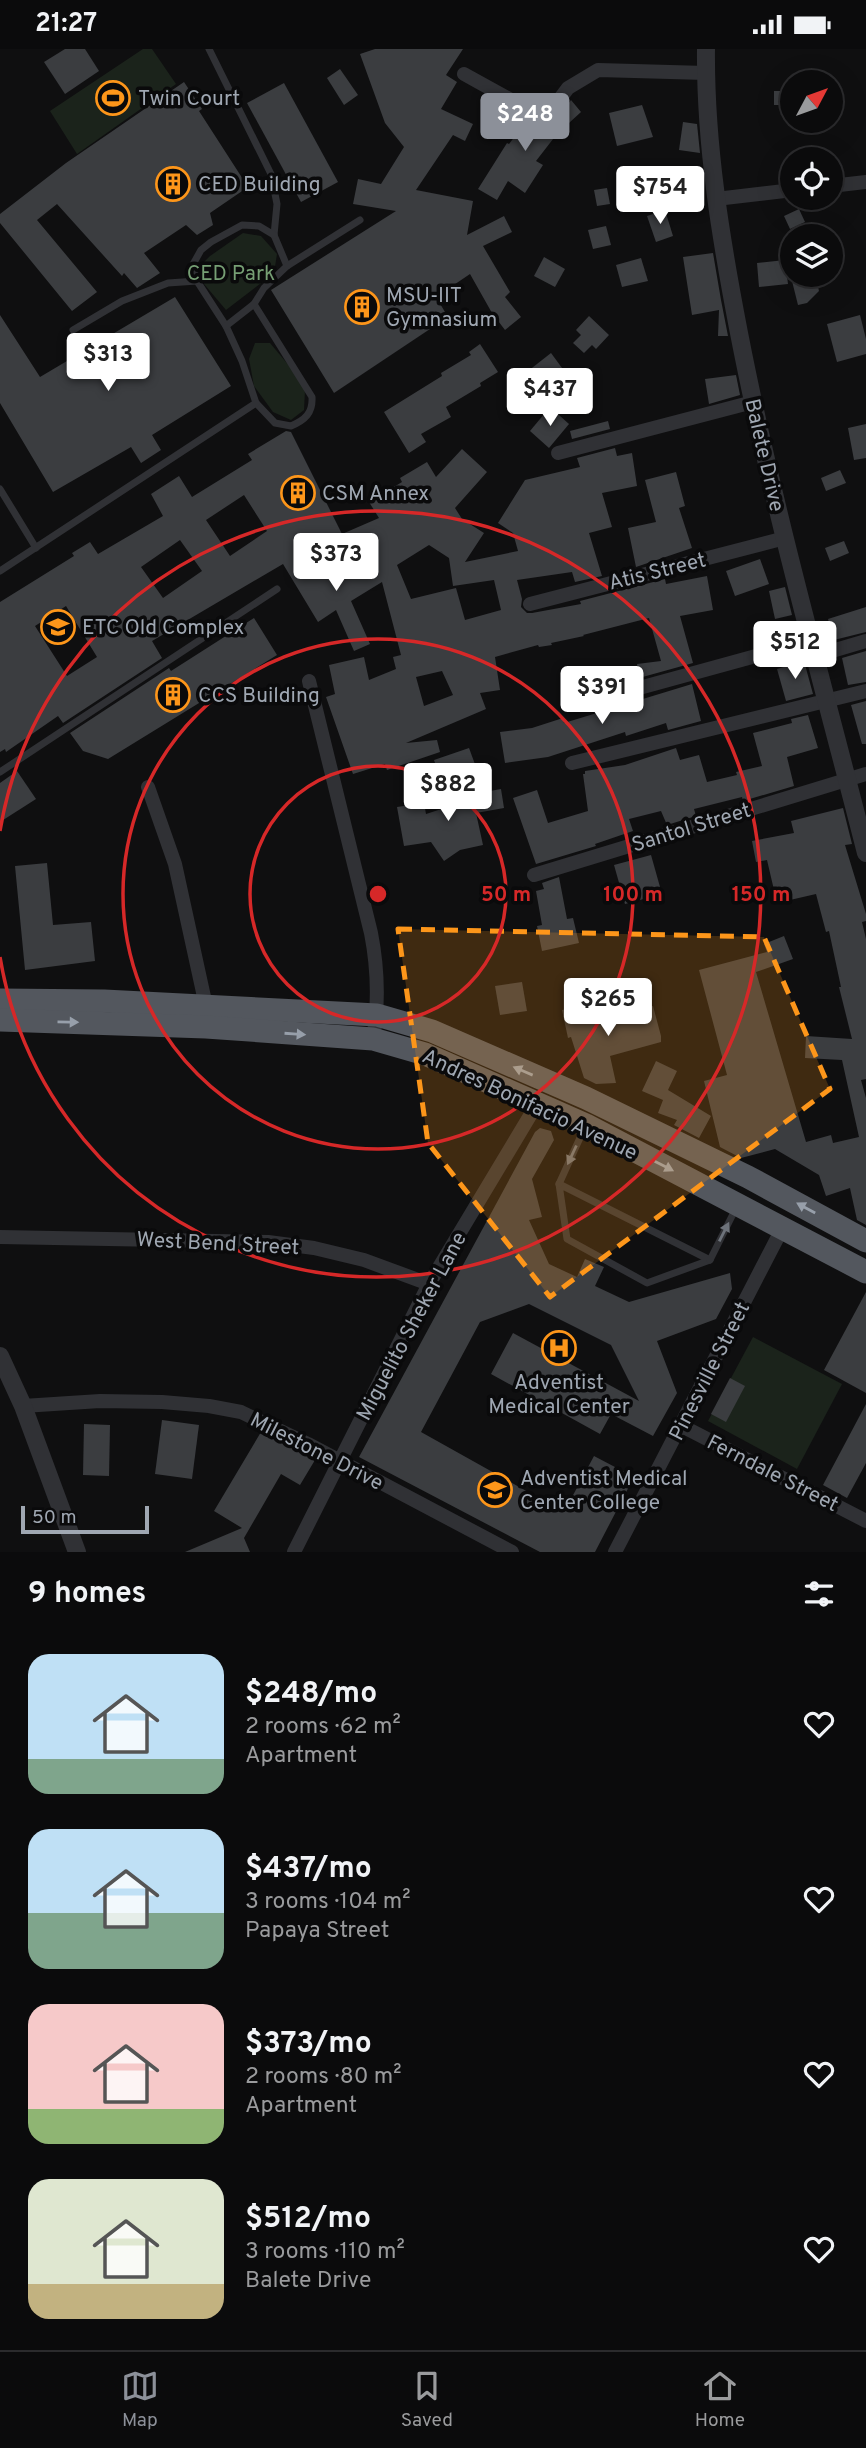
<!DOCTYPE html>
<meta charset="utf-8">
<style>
:root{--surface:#0b0b0c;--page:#19191a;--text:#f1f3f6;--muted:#9a9b9d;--line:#2b2b2d;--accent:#8c9099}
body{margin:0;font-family:Overpass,sans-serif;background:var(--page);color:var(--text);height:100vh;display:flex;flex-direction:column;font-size:26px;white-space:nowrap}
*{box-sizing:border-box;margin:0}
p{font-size:23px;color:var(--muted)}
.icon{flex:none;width:38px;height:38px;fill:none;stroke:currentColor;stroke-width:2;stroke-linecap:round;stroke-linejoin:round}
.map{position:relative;height:1503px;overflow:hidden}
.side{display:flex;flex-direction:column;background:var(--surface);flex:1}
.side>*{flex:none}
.needle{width:46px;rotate:49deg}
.fabs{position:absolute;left:780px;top:21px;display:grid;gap:14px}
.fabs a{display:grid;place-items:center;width:63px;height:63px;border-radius:50%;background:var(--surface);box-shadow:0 7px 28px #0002,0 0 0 2px var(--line);font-size:35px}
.scale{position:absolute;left:21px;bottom:18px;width:128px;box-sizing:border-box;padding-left:7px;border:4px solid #9fa7b2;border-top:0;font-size:19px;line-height:24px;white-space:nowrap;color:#9fa7b2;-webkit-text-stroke:5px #0a0a0b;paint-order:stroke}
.price{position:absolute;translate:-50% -60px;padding:0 16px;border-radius:7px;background:#fff;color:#222;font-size:23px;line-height:46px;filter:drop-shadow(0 2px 4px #0008)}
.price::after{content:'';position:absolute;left:50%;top:42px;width:21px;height:16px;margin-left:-10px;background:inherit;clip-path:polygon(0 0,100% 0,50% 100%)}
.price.active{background:var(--accent);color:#fff}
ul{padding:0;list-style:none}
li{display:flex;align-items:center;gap:21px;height:175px;padding:0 28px}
li span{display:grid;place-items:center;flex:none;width:196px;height:140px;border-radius:21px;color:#555}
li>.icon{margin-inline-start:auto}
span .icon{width:84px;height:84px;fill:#fffc;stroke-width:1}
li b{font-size:30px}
h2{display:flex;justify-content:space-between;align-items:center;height:84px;padding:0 28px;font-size:30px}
.status{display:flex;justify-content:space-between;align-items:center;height:49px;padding:0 35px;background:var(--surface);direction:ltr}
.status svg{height:19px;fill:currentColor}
.dock{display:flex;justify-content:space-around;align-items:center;height:98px;border-top:2px solid var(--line);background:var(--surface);font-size:19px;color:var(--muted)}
.dock a{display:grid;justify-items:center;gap:4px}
.dock .active{color:var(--accent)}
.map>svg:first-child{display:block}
</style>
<div class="status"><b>21:27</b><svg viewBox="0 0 49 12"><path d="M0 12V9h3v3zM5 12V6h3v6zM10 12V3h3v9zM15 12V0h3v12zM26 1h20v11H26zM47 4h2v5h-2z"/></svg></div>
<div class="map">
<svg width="866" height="1503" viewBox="0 0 866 1503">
<rect width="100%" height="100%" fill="#0f0f10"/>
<!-- green -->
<g fill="#1b231b">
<path d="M 143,0 L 152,0 L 176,35 L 77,105 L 50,62 Z"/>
<path d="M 243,184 L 261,187 L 277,205 L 274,224 L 226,261 L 204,235 L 202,215 L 210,207 Z"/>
<path d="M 255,294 L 270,294 L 291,319 L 305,341 L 304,361 L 291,371 L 273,363 L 254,337 L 249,310 Z"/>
<path d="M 753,1288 L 842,1335 L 797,1420 L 708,1372 Z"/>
</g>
<!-- building -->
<g fill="#3b3d40" fill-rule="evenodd">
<path d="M 65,0 L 85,0 L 99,22 L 65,45 L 44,13 Z"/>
<path d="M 375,0 L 463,0 L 446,26 L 457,33 L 441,60 L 473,75 L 465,92 L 453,86 L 416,141 L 473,152 L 467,186 L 504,167 L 512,183 L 483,197 L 510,243 L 505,248 L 521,268 L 505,281 L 492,264 L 470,225 L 436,248 L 448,268 L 334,344 L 271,241 L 396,162 L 353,155 L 358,130 L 381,135 L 404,98 L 385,74 L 360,5 Z"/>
<path d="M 340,20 L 358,46 L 344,56 L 327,29 Z"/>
<path d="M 184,33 L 202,60 L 199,62 L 248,138 L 210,164 L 213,176 L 197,186 L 186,176 L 144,204 L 160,224 L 137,239 L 124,224 L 122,227 L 57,155 L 37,171 L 97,243 L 72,262 L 0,174 L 0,165 L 66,114 Z"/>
<path d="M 284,34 L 338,133 L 301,153 L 247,54 Z"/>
<rect x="774" y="42" width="16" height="14"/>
<path d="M 571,51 L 581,63 L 569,74 L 567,72 L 536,112 L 543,116 L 525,144 L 508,132 L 497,151 L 478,140 L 507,94 L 509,95 L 528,70 L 551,70 L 562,63 Z"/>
<path d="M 642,56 L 653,88 L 617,97 L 609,64 Z"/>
<path d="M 683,73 L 697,75 L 700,104 L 679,101 Z"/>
<path d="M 607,139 L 610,155 L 597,157 L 594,141 Z"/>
<path d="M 799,160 L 805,173 L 790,180 L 784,167 Z"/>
<path d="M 665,161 L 673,187 L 656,193 L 647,167 Z"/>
<path d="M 606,177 L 611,196 L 593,200 L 588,181 Z"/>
<path d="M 713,204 L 721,251 L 728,287 L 718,287 L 719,261 L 692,266 L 683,208 Z"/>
<path d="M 544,208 L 565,220 L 555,238 L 534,227 Z"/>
<path d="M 641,209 L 648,232 L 622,238 L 616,216 Z"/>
<path d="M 785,211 L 788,235 L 759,238 L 757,214 Z"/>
<path d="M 815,226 L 819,242 L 807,254 L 798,256 L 792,232 Z"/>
<path d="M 175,248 L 231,337 L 152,386 L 161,401 L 141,414 L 131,398 L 53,443 L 0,354 L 0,266 L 40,328 Z"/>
<path d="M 860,266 L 866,290 L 866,305 L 837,313 L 827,275 Z"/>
<path d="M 589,267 L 609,286 L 596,300 L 592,296 L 584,304 L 573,294 L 581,286 L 576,281 Z"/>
<path d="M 480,295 L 498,323 L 480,334 L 481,337 L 446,358 L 451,368 L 421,385 L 426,393 L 409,404 L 384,363 L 442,327 L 441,324 L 471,306 L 469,303 Z"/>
<path d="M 551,304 L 565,323 L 538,345 L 523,326 Z"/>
<path d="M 736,326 L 740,346 L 709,355 L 705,330 Z"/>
<path d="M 550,358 L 569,375 L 549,399 L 530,382 Z"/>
<path d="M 608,372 L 610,380 L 572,390 L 570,382 Z"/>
<path d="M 866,375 L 866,409 L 854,411 L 848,379 Z"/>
<path d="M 286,382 L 291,383 L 342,485 L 379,469 L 369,453 L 402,433 L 400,429 L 427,413 L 436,428 L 462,400 L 487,423 L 455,459 L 462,470 L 484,484 L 465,513 L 518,502 L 513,484 L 498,474 L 525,431 L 580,418 L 577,409 L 615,399 L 617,407 L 632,404 L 637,437 L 602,444 L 612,478 L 589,484 L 602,527 L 575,533 L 572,523 L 517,531 L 522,550 L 521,558 L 527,564 L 532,564 L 581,555 L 580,552 L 665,530 L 666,535 L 707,527 L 713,561 L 680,567 L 693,614 L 639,629 L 637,615 L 661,612 L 649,569 L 583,586 L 584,587 L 551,594 L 552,596 L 539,598 L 538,596 L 495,608 L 500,641 L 480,644 L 486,660 L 406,694 L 437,691 L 440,703 L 387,721 L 385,715 L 353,725 L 326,648 L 335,645 L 329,616 L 364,608 L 369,631 L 396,620 L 393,608 L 401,606 L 382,533 L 351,552 L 370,595 L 354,602 L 336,561 L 318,573 L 283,515 L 152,592 L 162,609 L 63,674 L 58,667 L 6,703 L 5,700 L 0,703 L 0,553 L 74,507 L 72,504 L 90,493 L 98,505 L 163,467 L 151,445 L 179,427 L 192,448 L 252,411 L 248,405 ZM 244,446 L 267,482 L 230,507 L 206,471 ZM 180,491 L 202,522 L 163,549 L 141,518 ZM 429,496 L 449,509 L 453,537 L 494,531 L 501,561 L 465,571 L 456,539 L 411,550 L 397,516 ZM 66,557 L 97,608 L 67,627 L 35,577 ZM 442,622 L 453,646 L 424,657 L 416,628 Z"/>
<path d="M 840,421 L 846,434 L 826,442 L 821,429 Z"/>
<path d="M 676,423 L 685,457 L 679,459 L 692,499 L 636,518 L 628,479 L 656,473 L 645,431 Z"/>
<path d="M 844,492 L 849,504 L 830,512 L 825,499 Z"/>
<path d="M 760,510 L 769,535 L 735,547 L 726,522 Z"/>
<path d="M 785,538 L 792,566 L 775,570 L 769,542 Z"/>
<path d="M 866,558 L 866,583 L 834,591 L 828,570 Z"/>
<path d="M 254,569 L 277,606 L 108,710 L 83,702 L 70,684 L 169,619 L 171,622 Z"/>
<path d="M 866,602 L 866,633 L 848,636 L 842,609 Z"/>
<path d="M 804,612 L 813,645 L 786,652 L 777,620 Z"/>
<path d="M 692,635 L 701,672 L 668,681 L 666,674 L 626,687 L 625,683 L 548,708 L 505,714 L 500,683 L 532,679 L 563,669 L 564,674 Z"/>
<path d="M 866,652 L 866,695 L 862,695 L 851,656 Z"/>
<path d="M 808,666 L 818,699 L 787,708 L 794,737 L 743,752 L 742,748 L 694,760 L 696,767 L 667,776 L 661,762 L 629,770 L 633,782 L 595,795 L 596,797 L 536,815 L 513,749 L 537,741 L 548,774 L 588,762 L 583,725 L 585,725 L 585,722 L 625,716 L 676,699 L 680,711 L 699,706 L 707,733 L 737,726 L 736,723 L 762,717 L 753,684 L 792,674 L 791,670 Z"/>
<path d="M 469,699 L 476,718 L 440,729 L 434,711 Z"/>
<path d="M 17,722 L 36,750 L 0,773 L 0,734 Z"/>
<path d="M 501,740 L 504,759 L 476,764 L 483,796 L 460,801 L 444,812 L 431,793 L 404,797 L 397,758 L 424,754 L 426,765 L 463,753 L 462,747 Z"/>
<path d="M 843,759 L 852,795 L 845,796 L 866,865 L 866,872 L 862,873 L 866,890 L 866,1030 L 861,1031 L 866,1049 L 866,1176 L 857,1171 L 850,1139 L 826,1147 L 819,1126 L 775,1100 L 741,1109 L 720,1098 L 704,1032 L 727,1026 L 699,921 L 767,903 L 764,895 L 784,887 L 793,910 L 756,923 L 806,1093 L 831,1086 L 833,1094 L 859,1088 L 842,1011 L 805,1009 L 806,987 L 852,990 L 839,938 L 841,938 L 829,882 L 826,883 L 816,845 L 777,854 L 767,811 L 756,813 L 752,792 L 794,784 L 791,772 Z"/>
<path d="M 651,806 L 662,845 L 625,855 L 614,816 Z"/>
<path d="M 47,814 L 53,876 L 91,873 L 95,912 L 25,921 L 15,817 Z"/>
<path d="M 559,828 L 567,870 L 573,869 L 579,894 L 542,902 L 537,877 L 542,876 L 536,842 L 544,840 L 542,834 Z"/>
<path d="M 522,933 L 527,962 L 500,966 L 495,937 Z"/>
<path d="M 599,953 L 603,971 L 653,957 L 661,987 L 661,993 L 610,1007 L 616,1034 L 596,1035 L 584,1029 L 571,988 L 568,989 L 562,961 Z"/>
<path d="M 656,1012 L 677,1022 L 668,1041 L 711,1067 L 699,1089 L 674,1076 L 677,1071 L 658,1064 L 663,1051 L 642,1042 Z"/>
<path d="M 540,1079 L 551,1082 L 554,1091 L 532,1130 L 542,1168 L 529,1171 L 549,1215 L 577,1228 L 585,1210 L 604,1218 L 595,1237 L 629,1253 L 730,1224 L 732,1240 L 716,1270 L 657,1292 L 677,1344 L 653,1387 L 611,1365 L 600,1385 L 491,1325 L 513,1284 L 639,1352 L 611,1296 L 529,1255 L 480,1273 L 421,1383 L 564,1463 L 594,1407 L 634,1428 L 595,1503 L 540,1503 L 359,1408 L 535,1083 Z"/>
<path d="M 866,1243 L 866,1344 L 824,1321 Z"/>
<path d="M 730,1329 L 745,1337 L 726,1373 L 711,1365 Z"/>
<path d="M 866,1355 L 866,1414 L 847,1449 L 823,1436 Z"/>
<path d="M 162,1371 L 199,1376 L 192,1430 L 155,1425 Z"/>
<path d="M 84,1375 L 110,1376 L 109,1427 L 83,1426 Z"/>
<path d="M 261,1383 L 315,1411 L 300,1436 L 281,1425 L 244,1489 L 250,1503 L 185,1503 L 242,1479 L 214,1462 Z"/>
</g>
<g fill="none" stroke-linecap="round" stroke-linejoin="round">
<!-- service -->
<g stroke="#303135" stroke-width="7">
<path d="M 209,0 L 271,125 L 277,155 L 274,186 L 287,217"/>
<path d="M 254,255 L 312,348 C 313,364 305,371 291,377 L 275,374 L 256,354 L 242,312 L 226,277 L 197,232 L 192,217 L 201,201 L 211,193 L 242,176 L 259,177 L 274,186"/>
<path d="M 226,277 L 254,255 L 264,239 L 287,217 L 360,171"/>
<path d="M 73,281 L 122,252 L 168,234 L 197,232"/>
<path d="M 0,440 L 36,499"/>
<path d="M 0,522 L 256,354"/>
<path d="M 0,723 L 277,540"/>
<path d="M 559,1135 L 710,1211 L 647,1234 L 567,1190 Z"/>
<path d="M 559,1135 L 584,1080"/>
<path d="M 710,1211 L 736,1159"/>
</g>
<!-- minor -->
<g stroke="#303135" stroke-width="14">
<path d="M 464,25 L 529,61 L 546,62 L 556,55 L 568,39 L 598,21 L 706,24"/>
<path d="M 831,137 L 866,133"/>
<path d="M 716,150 L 793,141"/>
<path d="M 558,404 L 753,353"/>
<path d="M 530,555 L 785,489"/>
<path d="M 815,607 L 866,592"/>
<path d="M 309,632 L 371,884 C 378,920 379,954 373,990"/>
<path d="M 581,655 L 810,592"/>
<path d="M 572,714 L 866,642"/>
<path d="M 148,738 L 175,815 L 206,957"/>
<path d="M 534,826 L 866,725"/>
<path d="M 0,1188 L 268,1193 L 314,1199 L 364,1211 L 429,1235"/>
<path d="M 23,1357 L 100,1352 L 162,1353 L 209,1357 L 241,1363 L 308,1395 L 512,1503"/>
<path d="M 680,1376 L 866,1472"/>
<path d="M 294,1503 L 429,1235 L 537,1055"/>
<path d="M 615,1503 L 783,1178"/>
</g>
<!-- tertiary -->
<g stroke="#303135" stroke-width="18">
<path d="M 706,0 C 705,95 721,191 739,284 C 773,459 822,631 866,804"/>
<path d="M 0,1307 L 23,1357 L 77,1503"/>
</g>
<!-- trunk -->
<g stroke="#53575e" stroke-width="23">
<path d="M 0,951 L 104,952 L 377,966 L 432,982 L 586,1049 L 748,1128 L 866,1192"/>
<path d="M 0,971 L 206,978 L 373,990 L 425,1005 L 586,1076 L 866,1223"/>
</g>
</g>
<!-- one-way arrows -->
<defs><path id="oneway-solid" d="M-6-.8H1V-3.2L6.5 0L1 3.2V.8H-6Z" transform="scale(1.75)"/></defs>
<g fill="#979faa">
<use href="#oneway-solid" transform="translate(68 973) rotate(1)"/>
<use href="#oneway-solid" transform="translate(295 985) rotate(4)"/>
<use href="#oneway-solid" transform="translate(523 1022) rotate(-157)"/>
<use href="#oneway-solid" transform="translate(664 1117) rotate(27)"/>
<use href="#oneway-solid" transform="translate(806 1159) rotate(-151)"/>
</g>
<g fill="#6d727a">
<use href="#oneway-solid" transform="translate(572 1106) rotate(115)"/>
<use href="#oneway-solid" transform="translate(724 1183) rotate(-63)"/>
</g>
<!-- marked area -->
<path fill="#fd961a" fill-opacity="0.2" stroke="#fd961a" stroke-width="5" stroke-dasharray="14 9" stroke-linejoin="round" d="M 398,880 L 764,888 L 830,1040 L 550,1248 L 428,1094 Z"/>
<!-- distance rings -->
<g fill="none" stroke="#d62828" stroke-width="3.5">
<circle cx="378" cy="845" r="128"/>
<circle cx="378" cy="845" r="255"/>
<path d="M0 782A383 383 0 1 1 0 908"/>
</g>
<!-- icons -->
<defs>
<g id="stadium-ring" transform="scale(1.75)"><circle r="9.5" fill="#0a0a0b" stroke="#fd961a" stroke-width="1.5"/><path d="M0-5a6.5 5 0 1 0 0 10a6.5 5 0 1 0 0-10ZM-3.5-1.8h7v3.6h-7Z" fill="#fd961a"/></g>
<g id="building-ring" transform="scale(1.75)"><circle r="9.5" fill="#0a0a0b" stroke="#fd961a" stroke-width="1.5"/><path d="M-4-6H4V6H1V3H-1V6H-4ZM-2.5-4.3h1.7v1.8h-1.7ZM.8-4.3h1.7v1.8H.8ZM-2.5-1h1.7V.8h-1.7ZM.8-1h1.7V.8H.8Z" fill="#fd961a"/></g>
<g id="university-ring" transform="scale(1.75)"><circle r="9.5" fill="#0a0a0b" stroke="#fd961a" stroke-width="1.5"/><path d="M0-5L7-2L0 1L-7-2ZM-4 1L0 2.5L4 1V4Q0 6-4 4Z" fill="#fd961a"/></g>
<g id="hospital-ring" transform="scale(1.75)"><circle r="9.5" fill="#0a0a0b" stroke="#fd961a" stroke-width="1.5"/><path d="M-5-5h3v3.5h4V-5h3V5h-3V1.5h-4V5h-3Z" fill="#fd961a"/></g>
</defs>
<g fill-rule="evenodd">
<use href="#stadium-ring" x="113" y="49"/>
<use href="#building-ring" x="173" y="135"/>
<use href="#building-ring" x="362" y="258"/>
<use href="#building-ring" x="298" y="444"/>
<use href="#university-ring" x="58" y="578"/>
<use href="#building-ring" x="173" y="646"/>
<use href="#hospital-ring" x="559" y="1299"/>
<use href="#university-ring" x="495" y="1441"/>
</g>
<g text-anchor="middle" stroke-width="7" stroke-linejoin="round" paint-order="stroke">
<!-- poi labels -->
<g font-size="21" fill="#9fa7b2" stroke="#0a0a0b" text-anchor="start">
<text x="138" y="56">Twin Court</text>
<text x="198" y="142">CED Building</text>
<text x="386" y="253">MSU-IIT<tspan x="386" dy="24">Gymnasium</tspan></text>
<text x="322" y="451">CSM Annex</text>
<text x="82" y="585">ETC Old Complex</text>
<text x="198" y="653">CCS Building</text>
<text x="559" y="1340" text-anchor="middle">Adventist<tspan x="559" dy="24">Medical Center</tspan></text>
<text x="520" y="1436">Adventist Medical<tspan x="520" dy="24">Center College</tspan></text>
</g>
<!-- park labels -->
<g font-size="21" fill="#769f74" stroke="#0a0a0b">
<text x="231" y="231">CED Park</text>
</g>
<!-- street labels -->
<g font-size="21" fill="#9fa7b2" stroke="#0a0a0b">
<text transform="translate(765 406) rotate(77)" y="7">Balete Drive</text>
<text transform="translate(657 522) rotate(-14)" y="7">Atis Street</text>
<text transform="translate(691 778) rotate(-17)" y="7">Santol Street</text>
<text transform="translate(530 1055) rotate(25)" y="7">Andres Bonifacio Avenue</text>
<text transform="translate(218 1194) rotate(3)" y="7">West Bend Street</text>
<text transform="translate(411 1277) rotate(-62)" y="7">Miguelito Sheker Lane</text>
<text transform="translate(709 1322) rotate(-63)" y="7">Pinesville Street</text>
<text transform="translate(317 1402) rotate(27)" y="7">Milestone Drive</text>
<text transform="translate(773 1424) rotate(27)" y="7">Ferndale Street</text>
</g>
</g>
<circle cx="378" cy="845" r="10" fill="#d62828" stroke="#0a0a0b" stroke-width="3.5"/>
<g font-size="21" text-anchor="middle" font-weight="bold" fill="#d62828" stroke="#0a0a0b" stroke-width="7" stroke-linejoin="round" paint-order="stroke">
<text x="506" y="852">50 m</text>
<text x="633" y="852">100 m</text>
<text x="761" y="852">150 m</text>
</g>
</svg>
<div class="fabs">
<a><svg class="needle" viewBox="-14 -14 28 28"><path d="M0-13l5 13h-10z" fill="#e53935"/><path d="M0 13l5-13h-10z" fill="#9a9b9d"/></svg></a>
<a><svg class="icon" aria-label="locate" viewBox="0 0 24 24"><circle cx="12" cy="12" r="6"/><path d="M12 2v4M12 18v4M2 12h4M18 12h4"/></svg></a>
<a><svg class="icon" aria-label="layers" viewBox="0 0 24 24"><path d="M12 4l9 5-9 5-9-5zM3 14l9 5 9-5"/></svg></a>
</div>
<div class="scale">50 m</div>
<b class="price active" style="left:525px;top:104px">$248</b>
<b class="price" style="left:660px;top:177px">$754</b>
<b class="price" style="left:108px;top:344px">$313</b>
<b class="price" style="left:550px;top:379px">$437</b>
<b class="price" style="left:336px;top:544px">$373</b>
<b class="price" style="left:795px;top:632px">$512</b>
<b class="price" style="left:602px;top:677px">$391</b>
<b class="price" style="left:448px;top:774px">$882</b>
<b class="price" style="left:608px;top:989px">$265</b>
</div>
<section class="side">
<h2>9 homes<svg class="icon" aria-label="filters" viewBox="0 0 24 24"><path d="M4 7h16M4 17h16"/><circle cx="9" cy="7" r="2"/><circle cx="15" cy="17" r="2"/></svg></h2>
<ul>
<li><span style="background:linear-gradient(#bfe0f5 75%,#7fa58c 0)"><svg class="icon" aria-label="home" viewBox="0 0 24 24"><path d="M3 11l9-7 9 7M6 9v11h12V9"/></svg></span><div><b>$248/mo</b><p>2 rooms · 62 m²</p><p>Apartment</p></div><svg class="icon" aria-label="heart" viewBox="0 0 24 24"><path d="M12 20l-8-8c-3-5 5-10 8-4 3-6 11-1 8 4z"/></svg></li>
<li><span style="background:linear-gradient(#bfe0f5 60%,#7fa58c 0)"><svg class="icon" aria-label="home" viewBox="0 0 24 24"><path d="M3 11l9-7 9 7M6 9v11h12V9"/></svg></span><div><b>$437/mo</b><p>3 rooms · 104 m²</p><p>Papaya Street</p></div><svg class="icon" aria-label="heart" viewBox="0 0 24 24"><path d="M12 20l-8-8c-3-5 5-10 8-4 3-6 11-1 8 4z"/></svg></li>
<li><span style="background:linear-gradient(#f6c9c9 75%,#8fb573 0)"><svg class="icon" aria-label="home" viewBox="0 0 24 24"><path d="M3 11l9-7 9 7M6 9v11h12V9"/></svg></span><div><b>$373/mo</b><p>2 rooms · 80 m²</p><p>Apartment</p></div><svg class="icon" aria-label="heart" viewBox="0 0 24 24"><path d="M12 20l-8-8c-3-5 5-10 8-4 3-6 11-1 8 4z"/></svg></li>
<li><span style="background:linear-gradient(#dfe7d0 75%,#c2b280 0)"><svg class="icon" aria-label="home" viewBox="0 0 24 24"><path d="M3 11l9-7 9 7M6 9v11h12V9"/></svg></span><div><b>$512/mo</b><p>3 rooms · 110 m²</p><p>Balete Drive</p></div><svg class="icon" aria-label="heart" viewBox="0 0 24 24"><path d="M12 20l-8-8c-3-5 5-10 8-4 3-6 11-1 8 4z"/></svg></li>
</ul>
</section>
<nav class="dock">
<a class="active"><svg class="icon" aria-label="map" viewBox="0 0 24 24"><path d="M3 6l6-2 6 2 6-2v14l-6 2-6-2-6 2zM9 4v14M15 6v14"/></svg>Map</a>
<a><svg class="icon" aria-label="saved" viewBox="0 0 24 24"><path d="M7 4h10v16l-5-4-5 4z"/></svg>Saved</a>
<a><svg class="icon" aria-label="home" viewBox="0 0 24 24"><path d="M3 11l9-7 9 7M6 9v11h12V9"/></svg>Home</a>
</nav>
